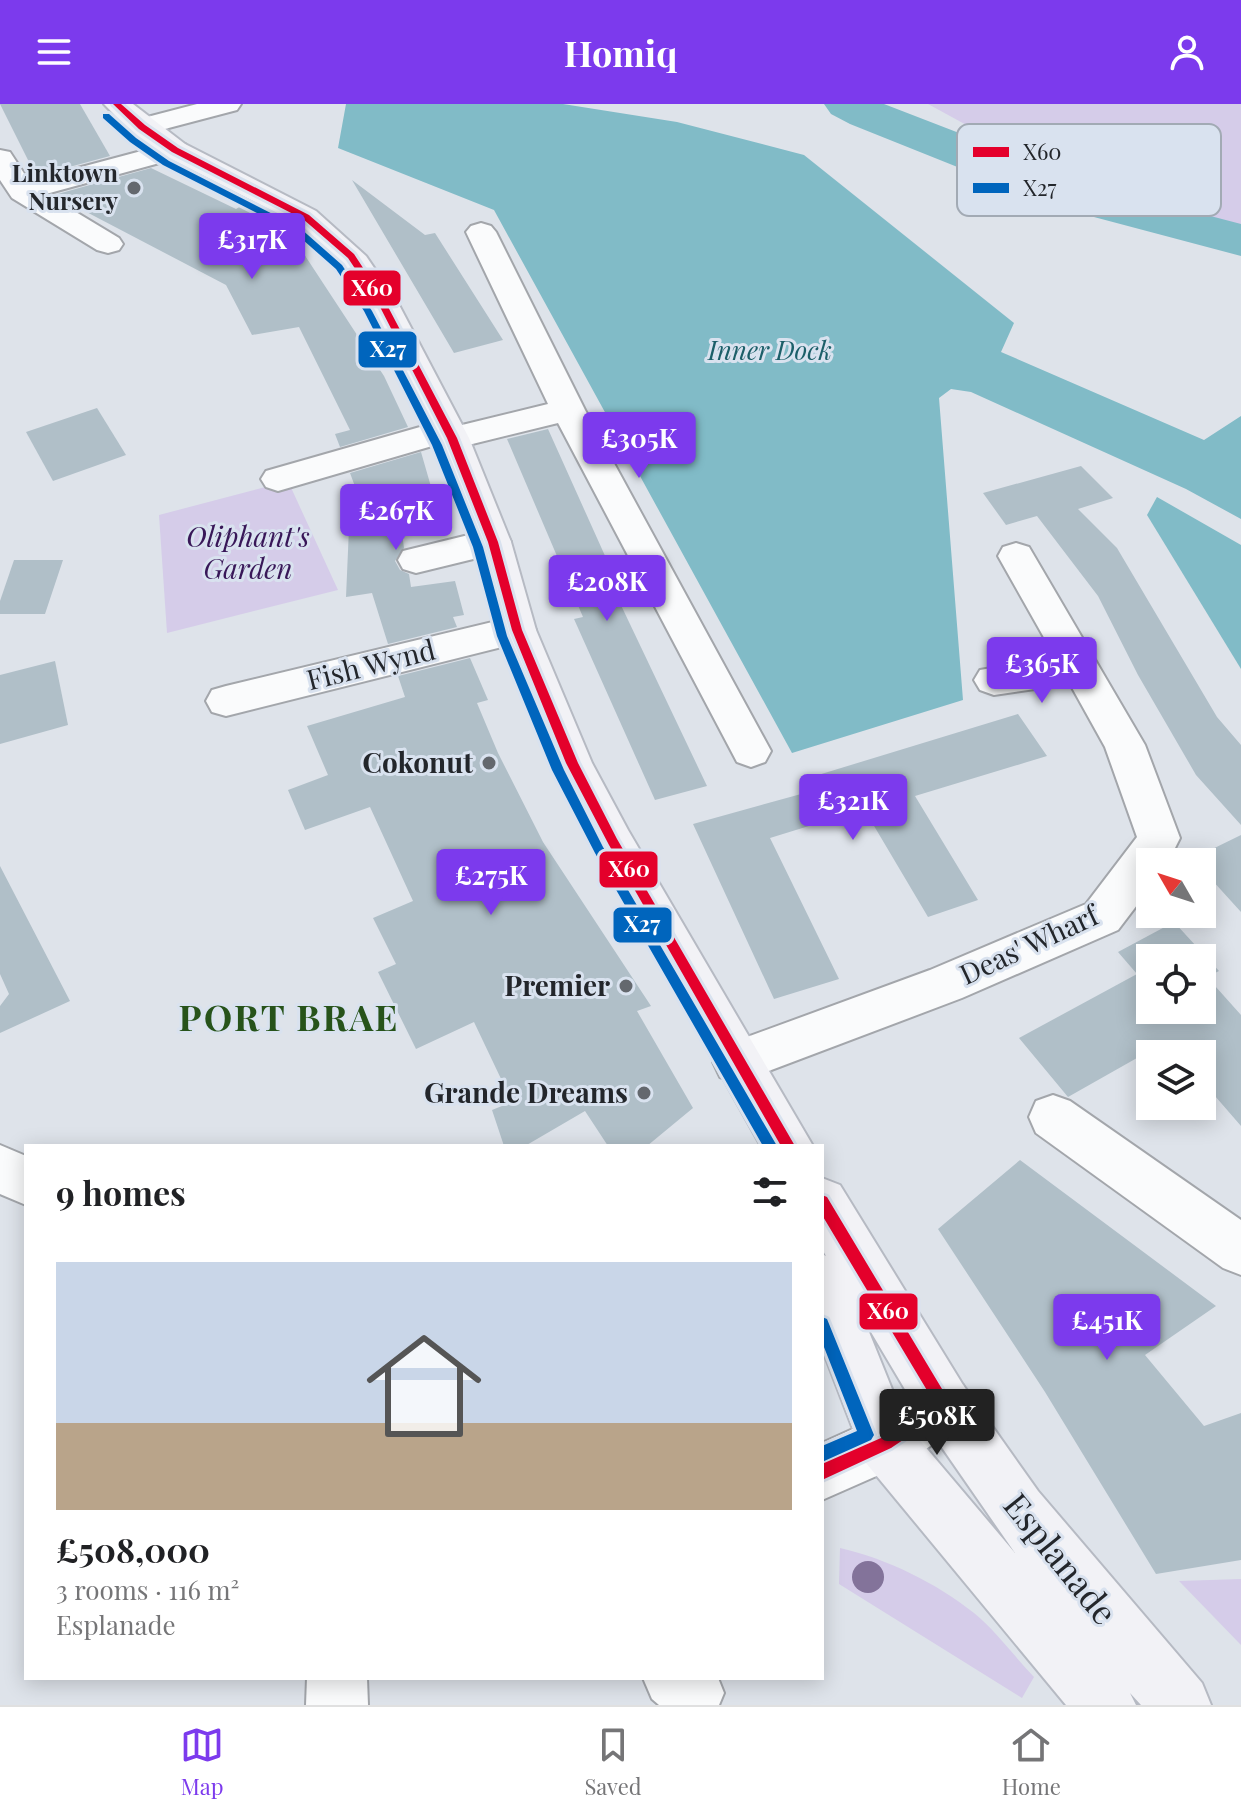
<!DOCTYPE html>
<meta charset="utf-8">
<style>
:root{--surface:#fff;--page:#f6f6f6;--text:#202124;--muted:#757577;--line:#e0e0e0;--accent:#7c3aed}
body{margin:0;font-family:"Playfair Display",serif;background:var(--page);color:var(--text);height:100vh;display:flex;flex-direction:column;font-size:30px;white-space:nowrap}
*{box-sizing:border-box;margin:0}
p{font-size:26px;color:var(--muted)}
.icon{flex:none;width:44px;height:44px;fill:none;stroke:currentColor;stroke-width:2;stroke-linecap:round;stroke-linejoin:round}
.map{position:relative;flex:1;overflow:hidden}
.drawer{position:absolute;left:24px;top:1040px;width:800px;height:536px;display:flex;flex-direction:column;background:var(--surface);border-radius:0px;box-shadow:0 4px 20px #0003}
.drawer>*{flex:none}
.needle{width:52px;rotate:309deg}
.buttons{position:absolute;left:1136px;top:744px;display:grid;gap:16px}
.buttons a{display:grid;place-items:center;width:80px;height:80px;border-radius:0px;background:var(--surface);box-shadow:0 4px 20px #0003;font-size:40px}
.price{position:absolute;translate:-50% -68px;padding:0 18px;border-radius:8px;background:var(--accent);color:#fff;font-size:26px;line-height:52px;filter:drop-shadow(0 2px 4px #0008)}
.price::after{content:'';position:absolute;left:50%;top:48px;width:24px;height:18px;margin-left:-12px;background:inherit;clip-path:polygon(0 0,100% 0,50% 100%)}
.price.selected{background:#222;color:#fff}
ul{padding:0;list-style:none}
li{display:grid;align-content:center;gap:16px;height:424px;padding:0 32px}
li span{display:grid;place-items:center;height:248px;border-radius:0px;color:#555}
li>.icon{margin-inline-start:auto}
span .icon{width:144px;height:144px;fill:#fffc;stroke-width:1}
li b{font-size:34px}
h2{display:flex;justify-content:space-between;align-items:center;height:96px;padding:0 32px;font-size:34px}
header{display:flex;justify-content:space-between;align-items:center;height:104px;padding:0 32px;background:var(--accent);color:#fff;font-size:36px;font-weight:700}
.dock{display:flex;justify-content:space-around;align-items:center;height:112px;border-top:2px solid var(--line);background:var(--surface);font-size:22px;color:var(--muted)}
.dock a{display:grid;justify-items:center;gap:4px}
.dock .selected{color:var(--accent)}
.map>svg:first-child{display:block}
</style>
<header><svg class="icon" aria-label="menu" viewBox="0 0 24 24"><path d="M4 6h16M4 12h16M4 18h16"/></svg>Homiq<svg class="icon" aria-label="person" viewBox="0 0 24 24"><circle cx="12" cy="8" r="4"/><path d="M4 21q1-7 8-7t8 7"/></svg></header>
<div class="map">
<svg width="1241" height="1601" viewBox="0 0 1241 1601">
<rect width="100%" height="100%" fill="#dee3ea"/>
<!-- green -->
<g fill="#d5cce9">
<path d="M 928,0 L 1241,0 L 1241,124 L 1080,83 Z"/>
<path d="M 288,377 L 338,486 L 167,529 L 159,411 Z"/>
<path d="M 840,1444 C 888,1455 936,1479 974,1509 C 996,1527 1014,1552 1034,1573 L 1022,1594 L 839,1480 Z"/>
<path d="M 1241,1475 L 1241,1541 L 1179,1477 Z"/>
</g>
<!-- water -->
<g fill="#81bbc7">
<path d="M 346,0 L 563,0 L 677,18 L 804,51 L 1014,219 L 1001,248 L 1204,336 L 1241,312 L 1241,415 L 1186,385 L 971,288 L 951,285 L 939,294 L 963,596 L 792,649 L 494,106 L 338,44 Z"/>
<path d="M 1157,393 L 1241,441 L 1241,565 L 1147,411 Z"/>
</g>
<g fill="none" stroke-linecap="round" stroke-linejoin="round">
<!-- river -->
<path fill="#81bbc7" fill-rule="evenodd" d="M 824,0 L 884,0 L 1096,82 L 1241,120 L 1241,152 L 1060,104 L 850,20 L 831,10 Z"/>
</g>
<!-- building -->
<g fill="#b0bfc8" fill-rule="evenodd">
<path d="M 0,0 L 80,0 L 110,52 L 36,72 Z"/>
<path d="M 151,64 L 236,105 L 248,98 L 281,115 L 384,272 L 408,323 L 340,343 L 335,330 L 350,326 L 299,223 L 252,231 L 226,181 L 54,91 Z"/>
<path d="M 352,76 L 425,131 L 435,129 L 503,236 L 454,249 Z"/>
<path d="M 97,304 L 126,351 L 53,377 L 26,328 Z"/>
<path d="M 548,325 L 615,474 L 609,476 L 707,682 L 655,696 L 574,515 L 583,513 L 507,335 Z"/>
<path d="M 421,348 L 438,407 L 400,414 L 404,444 L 395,457 L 400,466 L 409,470 L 411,483 L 455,477 L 464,511 L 453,513 L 457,523 L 388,540 L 372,489 L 346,493 L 349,424 L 369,420 L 350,369 Z"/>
<path d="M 1081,362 L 1113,394 L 1078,405 L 1117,444 L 1217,613 L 1241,641 L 1241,721 L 1196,671 L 1138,571 L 1098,492 L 1069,454 L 1037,412 L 1006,421 L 983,389 Z"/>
<path d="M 14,456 L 63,456 L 45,510 L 0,510 L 0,497 Z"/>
<path d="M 470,554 L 488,596 L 477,599 L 498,649 L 543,738 L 651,902 L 637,907 L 693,1004 L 647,1042 L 608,1042 L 585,1007 L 525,1042 L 504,1042 L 492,1006 L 512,998 L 474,918 L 416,945 L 378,868 L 396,860 L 373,814 L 413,797 L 370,703 L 305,726 L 288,686 L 328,671 L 307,622 L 405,593 L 398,572 Z"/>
<path d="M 55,557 L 68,621 L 0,640 L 0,571 Z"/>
<path d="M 1018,610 L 1047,652 L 915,692 L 978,796 L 928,813 L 864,705 L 770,734 L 839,875 L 774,895 L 693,720 L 812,687 L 805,675 Z"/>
<path d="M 1241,731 L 1241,808 L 1202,765 L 1202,758 L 1192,755 Z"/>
<path d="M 0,762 L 70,897 L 0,929 L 0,902 L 9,890 L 0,870 Z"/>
<path d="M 1174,818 L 1219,867 L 1207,873 L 1241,911 L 1241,1022 L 1202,977 L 1202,950 L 1179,950 L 1167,937 L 1068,993 L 1019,934 L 1137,870 L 1118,848 ZM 1150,854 L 1202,854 L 1202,906 L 1150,906 Z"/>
<path d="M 1020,1056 L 1216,1202 L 1145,1251 L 1204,1322 L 1241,1309 L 1241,1456 L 1156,1470 L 1045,1288 L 938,1125 Z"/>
</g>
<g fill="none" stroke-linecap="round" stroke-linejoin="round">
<!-- minor casing -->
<g stroke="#a3a6ab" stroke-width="4">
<g id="minor">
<path d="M 197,0 L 241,0 L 237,6 L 142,31 L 132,29 L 128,23 L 132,17 Z"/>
<path d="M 175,38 L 185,40 L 189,46 L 185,52 L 46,90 L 119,134 L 123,140 L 119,146 L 108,149 L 97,146 L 12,94 L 0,76 L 0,46 L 10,48 L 29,77 Z"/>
<path d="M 481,119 L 491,122 L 496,128 L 585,306 L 771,647 L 765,658 L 751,663 L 737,658 L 558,319 L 452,345 L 439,340 L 278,387 L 266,383 L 261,375 L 266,367 L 448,315 L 462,321 L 548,300 L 466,128 L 471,122 Z"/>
<path d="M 493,425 L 506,429 L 511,438 L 506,447 L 416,469 L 403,465 L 398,456 L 403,447 Z"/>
<path d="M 1016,439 L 1029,443 L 1145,641 L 1180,734 L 1168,758 L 1150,758 L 1150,784 L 1118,826 L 962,894 L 737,979 L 720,973 L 713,958 L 720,943 L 930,866 L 1086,800 L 1137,733 L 1105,643 L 1070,580 L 994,591 L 980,586 L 974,576 L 980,566 L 1055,553 L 998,452 L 1003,443 Z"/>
<path d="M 517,512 L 530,516 L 536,526 L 530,536 L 226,612 L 212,608 L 206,597 L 212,586 L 226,582 Z"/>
<path d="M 1053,991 L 1070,997 L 1241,1116 L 1241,1171 L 1223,1164 L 1036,1029 L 1029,1013 L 1036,997 Z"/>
<path d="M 0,1041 L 26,1052 L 26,1101 L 0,1090 Z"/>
<path d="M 944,1273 L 963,1281 L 971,1300 L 963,1319 L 906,1359 L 822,1396 L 822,1339 L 866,1319 L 925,1281 Z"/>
<path d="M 307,1574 L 367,1574 L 368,1601 L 306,1601 Z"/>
<path d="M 643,1574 L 718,1574 L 724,1589 L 719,1601 L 659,1601 L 652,1595 Z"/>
</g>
</g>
<!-- major casing -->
<g stroke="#b6bac3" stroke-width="4">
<g id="major">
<path d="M 104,0 L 133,0 L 185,40 L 316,107 L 366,152 L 398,199 L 469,334 L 511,438 L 536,526 L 592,659 L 628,726 L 813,1042 L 761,1042 L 598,750 L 552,659 L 498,526 L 475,438 L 435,334 L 366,199 L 340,158 L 296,119 L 165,52 L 132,29 Z"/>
<path d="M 822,1074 L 840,1081 L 963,1281 L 1038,1387 L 1202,1579 L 1211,1601 L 1141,1601 L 1130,1589 L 1136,1601 L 1066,1601 L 866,1359 L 822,1244 L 822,1150 L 826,1152 L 822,1145 ZM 865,1218 L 925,1319 L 1015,1449 L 906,1320 Z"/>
</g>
</g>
<!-- minor -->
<use href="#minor" fill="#fafbfc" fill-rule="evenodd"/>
<!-- major -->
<use href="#major" fill="#f2f2f6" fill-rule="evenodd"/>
<!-- bus-1 casing -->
<g stroke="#d9e2ef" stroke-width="6">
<g id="bus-1">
<path d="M 113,0 L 121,0 L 145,21 L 178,44 L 309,111 L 354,150 L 386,199 L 457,334 L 498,438 L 522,526 L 578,659 L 617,735 L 795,1042 L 781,1042 L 609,741 L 566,659 L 512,526 L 488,438 L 447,334 L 378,199 L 348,154 L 303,115 L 172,48 L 139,25 Z"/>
<path d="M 822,1091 L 827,1093 L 951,1300 L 949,1305 L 891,1344 L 822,1376 L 822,1360 L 881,1334 L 934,1298 L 822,1111 Z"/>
</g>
</g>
<!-- bus-2 casing -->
<g stroke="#d9e2ef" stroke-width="6">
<g id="bus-2">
<path d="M 103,10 L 109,10 L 136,34 L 169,57 L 300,124 L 342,161 L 372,207 L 442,341 L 483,443 L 507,532 L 564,666 L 603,743 L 777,1042 L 763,1042 L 595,749 L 552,666 L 497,532 L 473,443 L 432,341 L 364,207 L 336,165 L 294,128 L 163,61 L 130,38 L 103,14 Z"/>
<path d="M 822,1213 L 827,1215 L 874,1331 L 871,1336 L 822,1358 L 822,1342 L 857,1327 L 822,1238 Z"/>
</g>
</g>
<!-- bus-1 -->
<use href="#bus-1" fill="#e4002b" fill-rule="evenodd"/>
<!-- bus-2 -->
<use href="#bus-2" fill="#0065bd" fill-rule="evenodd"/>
</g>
<!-- trees -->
<circle fill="#83739a" cx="868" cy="1473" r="16"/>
<!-- markers -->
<g fill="#64686e" stroke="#d9e2ef" stroke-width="3">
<circle cx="134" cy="84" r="8"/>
<circle cx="489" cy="659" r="8"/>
<circle cx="626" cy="882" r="8"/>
<circle cx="644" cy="989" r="8"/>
</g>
<g text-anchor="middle" stroke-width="6" stroke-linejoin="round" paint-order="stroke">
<!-- far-poi labels -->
<g font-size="24" font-weight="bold" fill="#23262b" stroke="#d9e2ef" text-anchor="end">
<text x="118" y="78">Linktown<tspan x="118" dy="28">Nursery</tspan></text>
</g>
<!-- far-water labels -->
<g font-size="26" font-style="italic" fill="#1c5f69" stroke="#d9e2ef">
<text x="770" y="256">Inner Dock</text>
</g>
<!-- park labels -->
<g font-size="28" font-style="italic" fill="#381758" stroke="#d9e2ef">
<text x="248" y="443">Oliphant's<tspan x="248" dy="32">Garden</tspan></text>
</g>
<!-- street labels -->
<g font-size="28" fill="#23262b" stroke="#d9e2ef">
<text transform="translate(371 561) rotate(-14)" y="10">Fish Wynd</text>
<text transform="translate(1029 841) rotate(-25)" y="10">Deas' Wharf</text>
</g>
<!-- poi labels -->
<g font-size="28" font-weight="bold" fill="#23262b" stroke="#d9e2ef" text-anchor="end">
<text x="473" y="669">Cokonut</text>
<text x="610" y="892">Premier</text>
<text x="628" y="999">Grande Dreams</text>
</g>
<!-- near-street labels -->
<g font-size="34" fill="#23262b" stroke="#d9e2ef">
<text transform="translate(1060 1455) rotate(51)" y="12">Esplanade</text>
</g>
<!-- district labels -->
<g font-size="36" font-weight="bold" letter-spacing="2" fill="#27531a" stroke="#d9e2ef">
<text x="289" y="927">PORT BRAE</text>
</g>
</g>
<!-- legend -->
<rect x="957" y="20" width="264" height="92" rx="12" fill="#d9e2ef" stroke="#a2aab4" stroke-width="2"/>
<rect x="973" y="43" width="36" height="10" fill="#e4002b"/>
<rect x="973" y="79" width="36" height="10" fill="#0065bd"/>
<g font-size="22" fill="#23262b">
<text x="1023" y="56">X60</text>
<text x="1023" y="92">X27</text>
</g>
<g stroke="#d9e2ef" stroke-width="3">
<rect x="342" y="165" width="60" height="38" rx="8" fill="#e4002b"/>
<rect x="357" y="226" width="61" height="39" rx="8" fill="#0065bd"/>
<rect x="598" y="746" width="61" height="39" rx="8" fill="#e4002b"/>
<rect x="612" y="802" width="61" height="38" rx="8" fill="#0065bd"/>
<rect x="858" y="1188" width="61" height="39" rx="8" fill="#e4002b"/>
</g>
<g font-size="22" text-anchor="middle" font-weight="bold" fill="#fff">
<text x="372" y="192">X60</text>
<text x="388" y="253">X27</text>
<text x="629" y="773">X60</text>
<text x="642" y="828">X27</text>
<text x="888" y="1215">X60</text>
</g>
</svg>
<div class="buttons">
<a><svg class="needle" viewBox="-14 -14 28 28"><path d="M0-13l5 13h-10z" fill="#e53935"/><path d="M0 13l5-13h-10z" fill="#757577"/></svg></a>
<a><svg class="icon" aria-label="locate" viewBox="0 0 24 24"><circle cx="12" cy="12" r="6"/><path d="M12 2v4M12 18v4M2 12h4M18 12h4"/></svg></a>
<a><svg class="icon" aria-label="layers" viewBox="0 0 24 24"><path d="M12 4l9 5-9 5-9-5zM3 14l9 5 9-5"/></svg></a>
</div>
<b class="price" style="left:252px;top:177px">£317K</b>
<b class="price" style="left:639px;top:376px">£305K</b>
<b class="price" style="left:396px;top:448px">£267K</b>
<b class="price" style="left:607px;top:519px">£208K</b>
<b class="price" style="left:1042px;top:601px">£365K</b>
<b class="price" style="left:853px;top:738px">£321K</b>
<b class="price" style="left:491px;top:813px">£275K</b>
<b class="price" style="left:1107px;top:1258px">£451K</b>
<b class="price selected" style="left:937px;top:1353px">£508K</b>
<section class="drawer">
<h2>9 homes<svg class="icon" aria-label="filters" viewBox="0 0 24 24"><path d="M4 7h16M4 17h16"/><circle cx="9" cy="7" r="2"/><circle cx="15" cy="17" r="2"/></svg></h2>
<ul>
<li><span style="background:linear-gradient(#c9d6e8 65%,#b9a48a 0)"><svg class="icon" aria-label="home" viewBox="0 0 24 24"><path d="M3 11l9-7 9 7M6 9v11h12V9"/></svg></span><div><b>£508,000</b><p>3 rooms · 116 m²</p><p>Esplanade</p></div></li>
</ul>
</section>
</div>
<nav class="dock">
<a class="selected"><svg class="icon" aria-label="map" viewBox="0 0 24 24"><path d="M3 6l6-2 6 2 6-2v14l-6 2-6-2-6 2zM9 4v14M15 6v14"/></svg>Map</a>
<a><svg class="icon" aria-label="saved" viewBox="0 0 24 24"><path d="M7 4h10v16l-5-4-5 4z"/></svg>Saved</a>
<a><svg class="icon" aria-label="home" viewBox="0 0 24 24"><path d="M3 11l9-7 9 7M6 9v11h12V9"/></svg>Home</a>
</nav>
